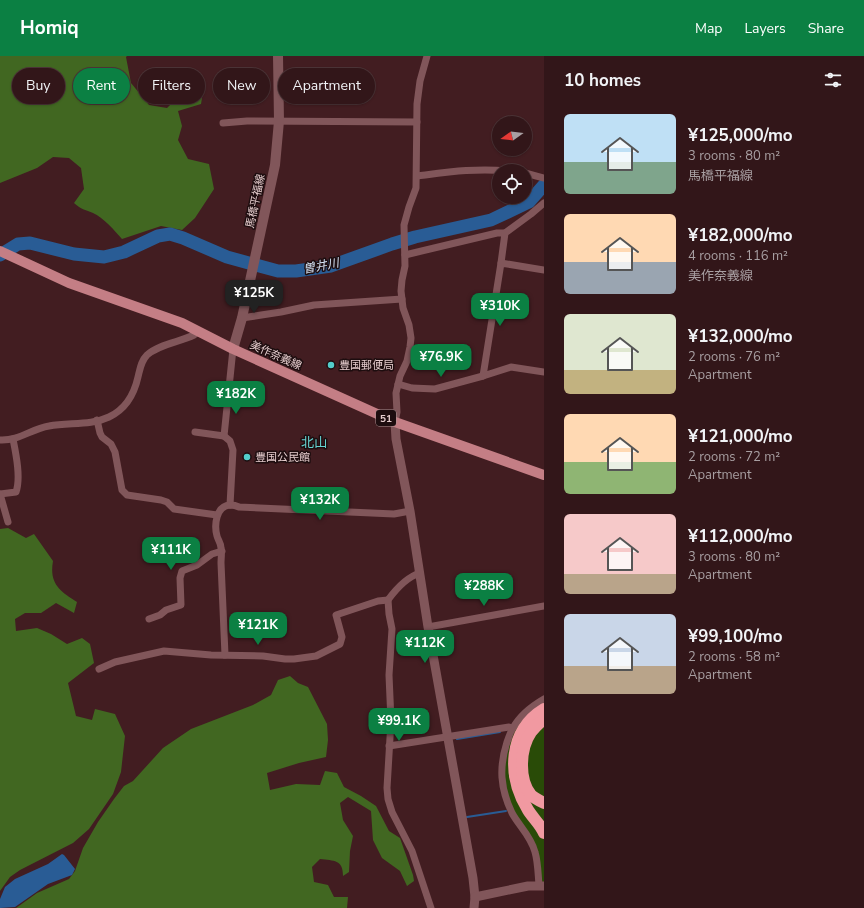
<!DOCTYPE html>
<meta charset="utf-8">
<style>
:root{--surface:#321619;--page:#3d2326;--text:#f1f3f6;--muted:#a89fa2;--line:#4d3538;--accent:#0b8043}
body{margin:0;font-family:"Nunito Sans","Noto Sans JP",sans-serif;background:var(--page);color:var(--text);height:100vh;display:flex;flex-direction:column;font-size:15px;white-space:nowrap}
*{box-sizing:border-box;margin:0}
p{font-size:13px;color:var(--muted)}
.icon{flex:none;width:22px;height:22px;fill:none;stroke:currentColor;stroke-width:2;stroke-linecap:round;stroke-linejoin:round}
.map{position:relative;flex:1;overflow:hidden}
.drawer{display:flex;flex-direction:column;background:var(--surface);width:320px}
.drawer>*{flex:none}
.hud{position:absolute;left:12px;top:12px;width:380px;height:36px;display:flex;gap:8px}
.needle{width:26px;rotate:256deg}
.controls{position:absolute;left:492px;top:60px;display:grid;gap:8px}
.controls a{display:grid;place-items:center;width:40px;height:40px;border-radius:50%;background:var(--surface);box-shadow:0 1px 3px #0004,0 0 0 1px var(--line);font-size:20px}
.price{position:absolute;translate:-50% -34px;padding:0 9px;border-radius:8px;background:var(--accent);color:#fff;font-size:13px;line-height:26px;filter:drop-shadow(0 1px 2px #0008)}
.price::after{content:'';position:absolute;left:50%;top:24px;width:12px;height:9px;margin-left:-6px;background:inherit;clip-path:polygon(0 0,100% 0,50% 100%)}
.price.on{background:#222;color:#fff}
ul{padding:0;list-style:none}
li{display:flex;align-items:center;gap:12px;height:100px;padding:0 20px}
li span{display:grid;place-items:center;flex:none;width:112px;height:80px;border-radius:6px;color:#555}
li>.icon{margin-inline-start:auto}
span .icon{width:48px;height:48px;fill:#fffc;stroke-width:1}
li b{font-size:17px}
h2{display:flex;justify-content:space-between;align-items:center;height:48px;padding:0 20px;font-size:17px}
.chip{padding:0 14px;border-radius:18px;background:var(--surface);box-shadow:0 1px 3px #0004,0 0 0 1px var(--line);font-size:14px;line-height:36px}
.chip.on{background:var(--accent);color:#fff}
header{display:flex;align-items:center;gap:24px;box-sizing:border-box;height:56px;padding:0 20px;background:var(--accent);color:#fff}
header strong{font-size:19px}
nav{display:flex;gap:22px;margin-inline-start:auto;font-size:14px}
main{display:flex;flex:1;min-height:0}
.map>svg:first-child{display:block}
</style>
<header>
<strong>Homiq</strong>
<nav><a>Map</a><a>Layers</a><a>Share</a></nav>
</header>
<main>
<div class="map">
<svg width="544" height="852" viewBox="0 0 544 852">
<rect width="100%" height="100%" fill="#421d21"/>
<!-- green -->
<g fill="#294b07">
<path d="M 544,645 L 544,648 L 511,696 L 544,784 L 544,827 L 541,824 L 539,803 L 512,752 L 503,723 L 506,695 L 517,670 L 537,649 Z"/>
<path d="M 544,665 L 544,744 L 537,740 L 525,717 L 527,691 Z"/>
<path d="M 526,740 L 544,752 L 544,770 Z"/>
</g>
<!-- forest -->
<g fill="#416721">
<path d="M 0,0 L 127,0 L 126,1 L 131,27 L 149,49 L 167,52 L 178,41 L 197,39 L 202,42 L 201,48 L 178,55 L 182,70 L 178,84 L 188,103 L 209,108 L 214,133 L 195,162 L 182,174 L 161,170 L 122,183 C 115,175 103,161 93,157 C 84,153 82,154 74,147 L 84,133 L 81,112 L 69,102 L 53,101 L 37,112 L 0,127 Z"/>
<path d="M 8,472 L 26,482 L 34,478 L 53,505 C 49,528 60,535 77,546 L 74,557 L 56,547 L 41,557 L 25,557 L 15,563 L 16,575 L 37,572 L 51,578 L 67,588 L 82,582 L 90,588 L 94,607 L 68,627 L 76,660 L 92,664 L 95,653 L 115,658 L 125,680 L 121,716 L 113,738 L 89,773 L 73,787 L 20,814 L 10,821 L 0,835 L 0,473 Z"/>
<path d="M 290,620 L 298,627 L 308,631 L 327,668 L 328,684 L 326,701 L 299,707 L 267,717 L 270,734 L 296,728 L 320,729 L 325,715 L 337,717 L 344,731 L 361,740 L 376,750 L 389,775 L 400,782 L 413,819 L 414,825 L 407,830 L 400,815 L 382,802 L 373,784 L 371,755 L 348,741 L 340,747 L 343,764 L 353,780 L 350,795 L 349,816 L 343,820 C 343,803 334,805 320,803 L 312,811 L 314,826 L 328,829 L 334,841 L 348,841 L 347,852 L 16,852 L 37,837 L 69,823 L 75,815 L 83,792 L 98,766 L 114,743 L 124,730 L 133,725 L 163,692 L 191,673 L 253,649 L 271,639 L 278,624 Z"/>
</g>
<!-- water -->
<path fill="#295c95" d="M 62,798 L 64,799 L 75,813 L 72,819 L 48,828 L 15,851 L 0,852 L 0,843 L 5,831 L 15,823 L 48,808 Z"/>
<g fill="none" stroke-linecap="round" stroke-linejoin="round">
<!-- stream -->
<g stroke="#295c95" stroke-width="2">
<path d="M 457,683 L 500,676"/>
<path d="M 467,761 L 506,755"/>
</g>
<!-- river -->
<path stroke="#295c95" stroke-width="13" d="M 0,199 L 18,188 L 30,187 L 74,198 L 104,201 L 124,196 L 158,180 L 170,178 L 183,182 L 227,201 L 278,215 L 296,215 L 331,210 L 392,188 L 415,181 L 491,164 L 529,146 L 544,129"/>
<!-- minor -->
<g stroke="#81565a" stroke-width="7">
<path d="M 223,67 L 247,65 L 417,66"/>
<path d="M 525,117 L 544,122"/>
<path d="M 417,120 C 449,116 475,112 508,115"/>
<path d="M 405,199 L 497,177 L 505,177"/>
<path d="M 501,207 L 505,177 L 531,158 L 544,147"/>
<path d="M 544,214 L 501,207 L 483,320 L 511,311 L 544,316"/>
<path d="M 242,262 L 281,256 L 314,249 L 402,243"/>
<path d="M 398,328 L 412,332 L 435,333 L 483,320"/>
<path d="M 97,364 L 100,377 L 102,381 L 111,388 L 115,396 L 122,434 L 127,439 L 161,444 L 167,446 L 174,453 L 217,459"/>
<path d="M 395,366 L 397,356 L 396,337 L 400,320 L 407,305 L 410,291 L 411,282 L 409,269 L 403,252 L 401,235 L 402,224 L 405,210 L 404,169 L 409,151 L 416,132 L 417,48 L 420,25 L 427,0"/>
<path d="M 195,376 L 224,380 L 233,293"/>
<path d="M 224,380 L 230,385 L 233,394 L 230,449"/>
<path d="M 0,384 C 19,385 31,373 49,370 C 69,366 90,370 109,361 C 126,353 134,339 138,321 C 140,313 141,305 147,299 C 159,288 180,286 194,279 L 199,275"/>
<path d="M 0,438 L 16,436 C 21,422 16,398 13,383"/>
<path d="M 0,438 L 8,466"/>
<path d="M 420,517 C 407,521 396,533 388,544 L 389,558 L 392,573 L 389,619 L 391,665 L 387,732 L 388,743 L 392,756 L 412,795 L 431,852"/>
<path d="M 149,563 L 160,559 L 166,554 L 181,549 L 180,522 L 182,515 L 197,509 L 212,498 L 222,495"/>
<path d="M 428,571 L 544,550"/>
<path d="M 225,599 L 221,507 C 221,502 222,497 221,492 C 221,487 218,484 217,480 C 214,469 216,450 230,449 C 233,449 237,450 239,451 L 394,458 L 410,455"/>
<path d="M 99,613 L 115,606 L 164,595 L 211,599 L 263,600 L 285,603 L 294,603 L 316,600 L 340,588 L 342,581 L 336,559 L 378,545 L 388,544"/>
<path d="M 389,690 L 509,671 L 512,672"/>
<path d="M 539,829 C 538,818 538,806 535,796 C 531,780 519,770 512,757 C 500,732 499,711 507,686 C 509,681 510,676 513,672 C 520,659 532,650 544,643"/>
</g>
<!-- tertiary -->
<g stroke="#81565a" stroke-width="9">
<path d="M 395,366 L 396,383 L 410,455 L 428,571 L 473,822 L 475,841 L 474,852"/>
<path d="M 475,841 L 528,830 L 544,830"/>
</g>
<!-- secondary -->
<path stroke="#81565a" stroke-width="10" d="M 233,293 L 242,262 L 275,109 L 279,65 L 278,0"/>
<!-- primary -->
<path stroke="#c47e85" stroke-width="10" d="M 0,195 L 69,227 L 182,267 L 233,293 L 395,366 L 544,419"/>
<!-- motorway -->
<g stroke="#f199a1" stroke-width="12">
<path d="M 544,653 C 508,675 507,720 528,754 C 533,762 540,768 544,777"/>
<path d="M 544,663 C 539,667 535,671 531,676 C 520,692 518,723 531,739 C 534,742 540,745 544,747"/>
</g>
</g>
<!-- markers -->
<g fill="#53cdcb" stroke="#1d0d0f" stroke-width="1.5">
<circle cx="331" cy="309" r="4"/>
<circle cx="247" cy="401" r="4"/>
</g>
<g text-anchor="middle" stroke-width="3" stroke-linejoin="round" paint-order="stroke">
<!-- shield labels -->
<rect fill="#1d0d0f" stroke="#a99394" stroke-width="1" x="376" y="354" width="20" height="16" rx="3"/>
<g font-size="10" font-weight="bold" fill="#e5cccd">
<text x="386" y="366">51</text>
</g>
<!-- street labels -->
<g font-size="11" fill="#e5cccd" stroke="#1d0d0f">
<text transform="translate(255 145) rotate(-78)" y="4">馬橋平福線</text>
<text transform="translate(276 299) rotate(24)" y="4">美作奈義線</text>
</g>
<!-- poi labels -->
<g font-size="11" fill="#e5cccd" stroke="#1d0d0f" text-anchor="start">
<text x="339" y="313">豊国郵便局</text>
<text x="255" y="405">豊国公民館</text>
</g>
<!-- water labels -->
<g font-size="12" font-style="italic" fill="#d6e4f5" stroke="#1d0d0f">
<text transform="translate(321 210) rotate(-11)" y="4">曽井川</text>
</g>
<!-- quarter labels -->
<g font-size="13" fill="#66d3d1" stroke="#1d0d0f">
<text x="314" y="391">北山</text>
</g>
</g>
</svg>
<div class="controls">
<a><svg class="needle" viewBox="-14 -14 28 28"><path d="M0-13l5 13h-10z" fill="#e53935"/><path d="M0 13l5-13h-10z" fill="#a89fa2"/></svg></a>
<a><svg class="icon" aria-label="locate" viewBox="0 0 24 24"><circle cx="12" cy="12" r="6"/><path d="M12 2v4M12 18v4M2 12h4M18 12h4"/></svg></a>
</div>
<b class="price on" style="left:254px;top:258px">¥125K</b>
<b class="price" style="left:500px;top:271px">¥310K</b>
<b class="price" style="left:441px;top:322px">¥76.9K</b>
<b class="price" style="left:236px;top:359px">¥182K</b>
<b class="price" style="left:320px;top:465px">¥132K</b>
<b class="price" style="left:171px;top:515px">¥111K</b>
<b class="price" style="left:484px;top:551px">¥288K</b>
<b class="price" style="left:258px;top:590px">¥121K</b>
<b class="price" style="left:425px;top:608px">¥112K</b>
<b class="price" style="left:399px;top:686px">¥99.1K</b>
<div class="hud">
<a class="chip">Buy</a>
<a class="chip on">Rent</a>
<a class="chip">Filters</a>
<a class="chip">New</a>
<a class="chip">Apartment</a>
</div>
</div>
<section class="drawer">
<h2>10 homes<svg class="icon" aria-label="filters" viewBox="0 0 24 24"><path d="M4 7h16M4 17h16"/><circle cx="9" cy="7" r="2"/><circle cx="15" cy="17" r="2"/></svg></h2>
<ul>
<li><span style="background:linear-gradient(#bfe0f5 60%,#7fa58c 0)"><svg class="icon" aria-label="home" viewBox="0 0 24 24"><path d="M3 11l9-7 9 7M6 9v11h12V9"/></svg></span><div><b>¥125,000/mo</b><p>3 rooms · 80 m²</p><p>馬橋平福線</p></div></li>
<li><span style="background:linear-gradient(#ffd9b3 60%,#9aa5b1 0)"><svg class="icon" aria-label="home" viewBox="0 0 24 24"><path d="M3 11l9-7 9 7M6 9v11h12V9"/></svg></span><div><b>¥182,000/mo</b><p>4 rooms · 116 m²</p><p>美作奈義線</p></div></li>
<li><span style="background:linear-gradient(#dfe7d0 70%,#c2b280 0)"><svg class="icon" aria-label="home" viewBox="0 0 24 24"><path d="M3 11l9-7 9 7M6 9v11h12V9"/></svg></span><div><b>¥132,000/mo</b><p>2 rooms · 76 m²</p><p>Apartment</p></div></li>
<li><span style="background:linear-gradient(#ffd9b3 60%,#8fb573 0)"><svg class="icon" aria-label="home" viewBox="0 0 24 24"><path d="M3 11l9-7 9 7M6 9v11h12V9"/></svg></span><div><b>¥121,000/mo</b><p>2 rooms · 72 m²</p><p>Apartment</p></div></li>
<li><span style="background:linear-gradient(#f6c9c9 75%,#b9a48a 0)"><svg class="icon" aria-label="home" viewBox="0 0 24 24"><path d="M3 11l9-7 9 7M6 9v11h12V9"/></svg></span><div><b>¥112,000/mo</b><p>3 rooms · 80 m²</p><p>Apartment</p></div></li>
<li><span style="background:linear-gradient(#c9d6e8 65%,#b9a48a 0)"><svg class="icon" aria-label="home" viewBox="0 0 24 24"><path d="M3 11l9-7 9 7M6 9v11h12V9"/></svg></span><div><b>¥99,100/mo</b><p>2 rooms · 58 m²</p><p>Apartment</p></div></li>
</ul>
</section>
</main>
